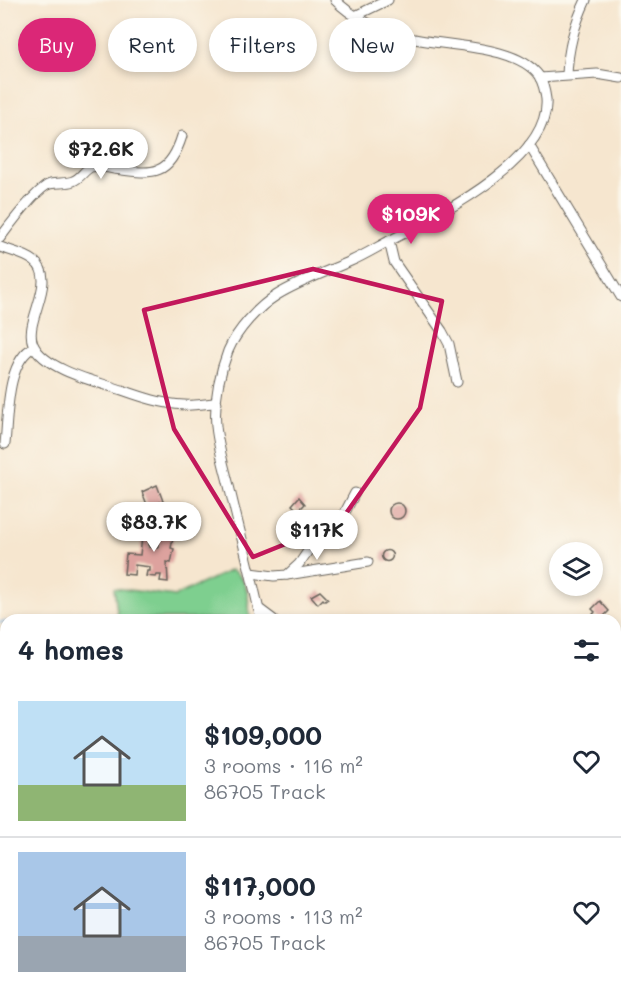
<!DOCTYPE html>
<meta charset="utf-8">
<style>
:root{--surface:#fff;--page:#f6f6f7;--text:#1f2937;--muted:#747a83;--line:#e0e1e3;--accent:#db2777}
body{margin:0;font-family:Mali,sans-serif;background:var(--page);color:var(--text);height:100vh;display:flex;flex-direction:column;font-size:22px;white-space:nowrap}
*{box-sizing:border-box;margin:0}
p{font-size:20px;color:var(--muted)}
.icon{flex:none;width:33px;height:33px;fill:none;stroke:currentColor;stroke-width:2;stroke-linecap:round;stroke-linejoin:round}
.map{position:relative;flex:1;overflow:hidden}
.details{position:absolute;left:0px;top:614px;width:621px;height:386px;display:flex;flex-direction:column;background:var(--surface);border-radius:18px 18px 0 0;box-shadow:0 3px 9px #0003}
.details>*{flex:none}
.banner{position:absolute;left:18px;top:18px;width:585px;height:54px;display:flex;gap:12px}
.buttons{position:absolute;left:549px;top:542px;display:grid;gap:12px}
.buttons a{display:grid;place-items:center;width:54px;height:54px;border-radius:50%;background:var(--surface);box-shadow:0 3px 9px #0003;font-size:30px}
.price{position:absolute;translate:-50% -51px;padding:0 14px;border-radius:21px;background:#fff;color:#222;font-size:20px;line-height:39px;filter:drop-shadow(0 2px 3px #0008)}
.price::after{content:'';position:absolute;left:50%;top:36px;width:18px;height:14px;margin-left:-9px;background:inherit;clip-path:polygon(0 0,100% 0,50% 100%)}
.price.current{background:var(--accent);color:#fff}
ul{padding:0;list-style:none}
li{display:flex;align-items:center;gap:18px;height:150px;padding:0 18px}
li+li{border-top:2px solid var(--line)}
li span{display:grid;place-items:center;flex:none;width:168px;height:120px;border-radius:0px;color:#555}
li>.icon{margin-inline-start:auto}
span .icon{width:72px;height:72px;fill:#fffc;stroke-width:1}
li b{font-size:26px}
h2{display:flex;justify-content:space-between;align-items:center;height:72px;padding:0 18px;font-size:26px}
.pill{padding:0 21px;border-radius:27px;background:var(--surface);box-shadow:0 3px 9px #0003;font-size:21px;line-height:54px}
.pill.current{background:var(--accent);color:#fff}
.map>svg:first-child{display:block}
</style>
<div class="map">
<svg width="621" height="998" viewBox="0 0 621 998">
<rect width="100%" height="100%" fill="#fbf7ec"/>
<filter id="ink" filterUnits="userSpaceOnUse"><feTurbulence type="fractalNoise" baseFrequency=".0167" numOctaves="2"/><feDisplacementMap in="SourceGraphic" scale="12" xChannelSelector="R" yChannelSelector="G"/><feConvolveMatrix kernelMatrix="1 2 1 2 8 2 1 2 1" color-interpolation-filters="sRGB"/></filter>
<filter id="wash" filterUnits="userSpaceOnUse"><feTurbulence type="fractalNoise" baseFrequency=".008" numOctaves="4" result="noise"/><feDisplacementMap in="SourceGraphic" scale="24" xChannelSelector="R" yChannelSelector="G"/><feGaussianBlur stdDeviation="1.35" result="paint"/><feColorMatrix in="noise" values="0 0 0 0 0 0 0 0 0 0 0 0 0 0 0 0 0 1.4 0 .05"/><feComposite in="paint" operator="in"/></filter>
<g filter="url(#wash)">
<rect width="100%" height="100%" fill="#f6e6cf"/>
<!-- green -->
<g fill="#7ecf8f" stroke="#4d7656" stroke-width="1.5">
<path d="M 231,570 C 250,579 248,600 250,619 L 118,619 L 114,588 L 175,596 Z"/>
<path d="M 181,993 L 317,993 L 320,998 L 182,998 Z"/>
</g>
<g fill="none" stroke-linecap="round" stroke-linejoin="round">
<!-- stream -->
<g stroke="#6fb6e6" stroke-width="2">
<path d="M 0,622 L 6,622"/>
<path d="M 544,993 L 546,998"/>
</g>
</g>
<g id="blocks">
<!-- building -->
<g fill="#dda29e">
<path d="M 157,485 L 163,501 L 148,507 L 142,492 Z"/>
<path d="M 299,497 L 305,504 L 298,511 L 292,505 Z"/>
<circle cx="397" cy="511" r="8"/>
<path d="M 152,524 L 173,525 L 174,533 L 171,548 L 174,549 L 171,563 L 167,562 L 168,582 L 160,581 L 161,575 L 157,575 L 156,577 L 146,576 L 147,571 L 150,571 L 150,567 L 135,565 L 134,575 L 124,574 L 126,554 L 140,555 L 143,528 L 147,528 L 146,532 L 150,533 L 149,547 L 158,548 L 160,533 L 150,532 Z"/>
<circle cx="387" cy="556" r="5.5"/>
<path d="M 320,591 L 328,599 L 325,601 L 323,599 L 318,604 L 311,596 Z"/>
<path d="M 600,601 L 609,611 L 601,619 L 593,614 L 595,612 L 592,609 Z"/>
</g>
</g>
</g>
<g filter="url(#ink)">
<use href="#blocks" fill-opacity="0" stroke="#68635b" stroke-width="1.5"/>
<g fill="none" stroke-linecap="round" stroke-linejoin="round">
<!-- minor casing -->
<g stroke="#68635b" stroke-width="11">
<g id="minor">
<path d="M 355,16 L 388,0"/>
<path d="M 567,75 C 568,47 574,25 586,0"/>
<path d="M 540,78 L 597,74 L 621,78"/>
<path d="M 529,145 L 621,297"/>
<path d="M 0,238 C 9,226 38,187 50,184 C 58,182 66,184 73,181 C 81,178 84,170 91,167 C 98,165 107,168 114,169 C 152,174 169,178 182,136"/>
<path d="M 389,241 L 394,262 L 442,331 L 449,344 L 457,382"/>
<path d="M 0,247 C 11,251 25,254 34,261 C 59,280 23,321 33,344 C 44,370 98,382 122,390 C 142,397 162,404 184,405 C 195,406 206,403 217,403"/>
<path d="M 5,444 C 8,417 6,361 34,347"/>
<path d="M 251,573 L 274,576 L 287,575 L 299,564 L 310,548 L 342,518 L 355,493"/>
<path d="M 287,575 L 368,562"/>
<path d="M 258,608 L 274,620"/>
<path d="M 261,620 C 252,576 240,533 230,490 C 225,469 218,447 216,426 C 214,401 219,375 228,351 C 237,330 258,307 277,295 C 300,281 326,272 351,261 C 365,255 379,246 393,239 C 439,215 551,160 546,99 C 545,91 543,83 539,76 C 516,43 439,47 401,36 C 377,29 353,18 335,0"/>
<path d="M 0,715 L 6,717"/>
<path d="M 0,845 L 6,840"/>
<path d="M 328,998 L 333,993"/>
</g>
</g>
<!-- minor -->
<use href="#minor" stroke="#fff" stroke-width="9"/>
</g>
</g>
<!-- marked area -->
<path fill="none" stroke="#c2185b" stroke-width="4.5" stroke-linejoin="round" d="M 313,269 L 442,301 L 420,408 L 340,522 L 253,557 L 174,429 L 144,310 Z"/>
</svg>
<div class="buttons">
<a><svg class="icon" aria-label="layers" viewBox="0 0 24 24"><path d="M12 4l9 5-9 5-9-5zM3 14l9 5 9-5"/></svg></a>
</div>
<b class="price" style="left:101px;top:180px">$72.6K</b>
<b class="price current" style="left:411px;top:245px">$109K</b>
<b class="price" style="left:154px;top:553px">$83.7K</b>
<b class="price" style="left:317px;top:561px">$117K</b>
<div class="banner">
<a class="pill current">Buy</a>
<a class="pill">Rent</a>
<a class="pill">Filters</a>
<a class="pill">New</a>
</div>
<section class="details">
<h2>4 homes<svg class="icon" aria-label="filters" viewBox="0 0 24 24"><path d="M4 7h16M4 17h16"/><circle cx="9" cy="7" r="2"/><circle cx="15" cy="17" r="2"/></svg></h2>
<ul>
<li><span style="background:linear-gradient(#bfe0f5 70%,#8fb573 0)"><svg class="icon" aria-label="home" viewBox="0 0 24 24"><path d="M3 11l9-7 9 7M6 9v11h12V9"/></svg></span><div><b>$109,000</b><p>3 rooms · 116 m²</p><p>86705 Track</p></div><svg class="icon" aria-label="heart" viewBox="0 0 24 24"><path d="M12 20l-8-8c-3-5 5-10 8-4 3-6 11-1 8 4z"/></svg></li>
<li><span style="background:linear-gradient(#a9c7e8 70%,#9aa5b1 0)"><svg class="icon" aria-label="home" viewBox="0 0 24 24"><path d="M3 11l9-7 9 7M6 9v11h12V9"/></svg></span><div><b>$117,000</b><p>3 rooms · 113 m²</p><p>86705 Track</p></div><svg class="icon" aria-label="heart" viewBox="0 0 24 24"><path d="M12 20l-8-8c-3-5 5-10 8-4 3-6 11-1 8 4z"/></svg></li>
</ul>
</section>
</div>
